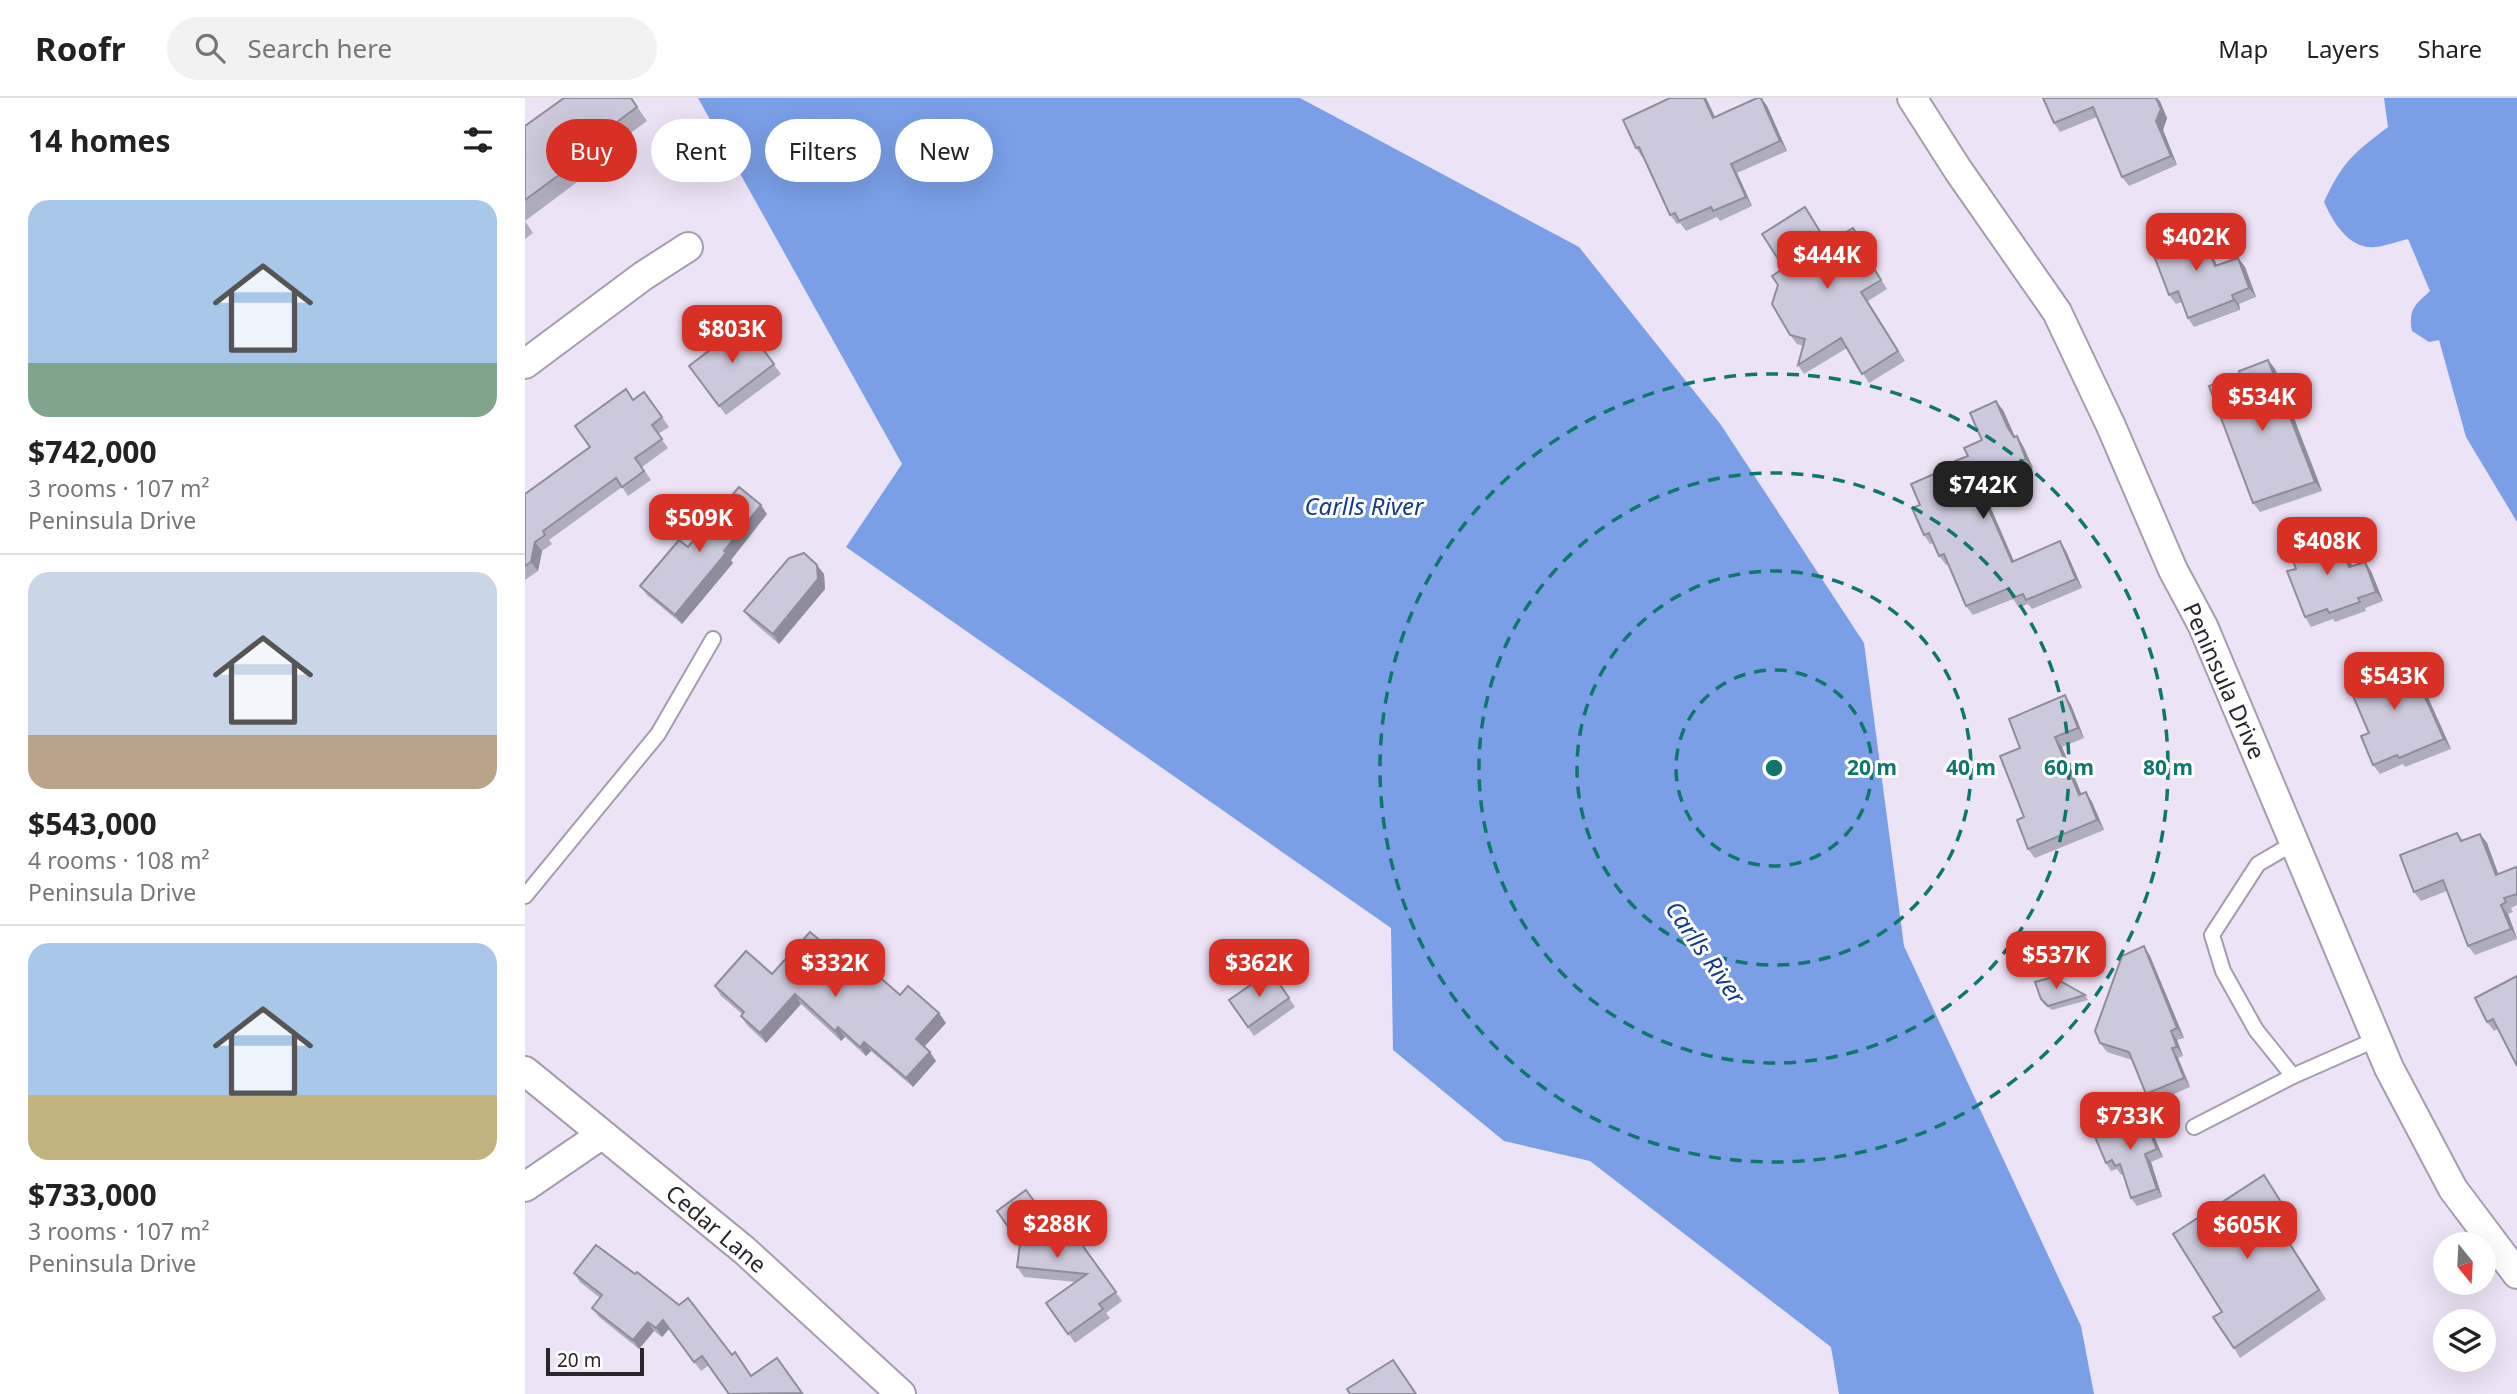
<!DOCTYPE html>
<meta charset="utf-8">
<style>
:root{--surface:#fff;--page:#f2f2f2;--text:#222;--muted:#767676;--line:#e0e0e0;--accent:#d93025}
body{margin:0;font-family:"Noto Sans",sans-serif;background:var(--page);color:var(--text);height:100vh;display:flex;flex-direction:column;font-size:26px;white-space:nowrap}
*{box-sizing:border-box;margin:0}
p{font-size:23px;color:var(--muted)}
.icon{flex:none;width:38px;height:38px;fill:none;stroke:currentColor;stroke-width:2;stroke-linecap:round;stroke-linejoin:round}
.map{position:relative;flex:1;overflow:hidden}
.drawer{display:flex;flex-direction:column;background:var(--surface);width:525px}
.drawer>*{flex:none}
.banner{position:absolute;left:21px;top:21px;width:665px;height:63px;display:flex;gap:14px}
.needle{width:46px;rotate:162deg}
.fabs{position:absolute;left:1908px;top:1134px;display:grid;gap:14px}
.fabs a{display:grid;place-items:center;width:63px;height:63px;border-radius:50%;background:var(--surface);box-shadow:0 7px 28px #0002;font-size:35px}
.scale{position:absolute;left:21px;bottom:18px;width:98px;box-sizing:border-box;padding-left:7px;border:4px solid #29262d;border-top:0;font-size:19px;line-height:24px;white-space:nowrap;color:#29262d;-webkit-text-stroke:5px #fff;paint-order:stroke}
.price{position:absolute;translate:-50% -60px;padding:0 16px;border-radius:14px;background:var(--accent);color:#fff;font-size:23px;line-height:46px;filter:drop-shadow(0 2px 4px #0008)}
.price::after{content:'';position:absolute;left:50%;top:42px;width:21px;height:16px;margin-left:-10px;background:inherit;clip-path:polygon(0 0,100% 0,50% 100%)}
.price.active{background:#222;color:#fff}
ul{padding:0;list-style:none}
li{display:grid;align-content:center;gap:14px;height:371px;padding:0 28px}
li+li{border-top:2px solid var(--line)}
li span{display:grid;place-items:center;height:217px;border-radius:21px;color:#555}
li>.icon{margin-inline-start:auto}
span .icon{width:126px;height:126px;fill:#fffc;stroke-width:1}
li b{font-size:30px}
h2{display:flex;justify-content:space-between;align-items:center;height:84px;padding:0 28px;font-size:30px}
.chip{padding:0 24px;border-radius:32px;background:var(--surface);box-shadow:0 7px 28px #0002;font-size:24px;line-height:63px}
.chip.active{background:var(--accent);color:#fff}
header{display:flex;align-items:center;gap:42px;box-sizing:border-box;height:98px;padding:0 35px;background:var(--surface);border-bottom:2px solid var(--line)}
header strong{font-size:33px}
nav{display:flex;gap:38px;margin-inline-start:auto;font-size:24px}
.search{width:490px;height:63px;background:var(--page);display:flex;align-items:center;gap:18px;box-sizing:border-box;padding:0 24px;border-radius:38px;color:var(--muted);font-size:26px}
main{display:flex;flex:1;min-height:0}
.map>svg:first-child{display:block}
</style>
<header>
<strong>Roofr</strong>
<div class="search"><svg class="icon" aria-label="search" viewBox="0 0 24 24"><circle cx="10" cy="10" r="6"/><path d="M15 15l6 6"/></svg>Search here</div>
<nav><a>Map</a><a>Layers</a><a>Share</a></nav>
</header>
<main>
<section class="drawer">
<h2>14 homes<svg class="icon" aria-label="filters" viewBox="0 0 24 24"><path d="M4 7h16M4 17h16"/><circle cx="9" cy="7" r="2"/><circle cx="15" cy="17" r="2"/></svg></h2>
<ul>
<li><span style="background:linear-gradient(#a9c7e8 75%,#7fa58c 0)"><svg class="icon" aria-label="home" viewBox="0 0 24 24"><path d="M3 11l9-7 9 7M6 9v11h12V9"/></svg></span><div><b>$742,000</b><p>3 rooms · 107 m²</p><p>Peninsula Drive</p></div></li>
<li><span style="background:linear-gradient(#c9d6e8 75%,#b9a48a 0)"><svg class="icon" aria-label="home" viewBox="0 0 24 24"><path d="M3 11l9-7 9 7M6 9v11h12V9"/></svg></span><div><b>$543,000</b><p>4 rooms · 108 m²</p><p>Peninsula Drive</p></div></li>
<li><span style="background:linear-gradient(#a9c7e8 70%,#c2b280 0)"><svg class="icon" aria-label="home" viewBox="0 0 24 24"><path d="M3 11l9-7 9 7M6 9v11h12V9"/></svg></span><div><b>$733,000</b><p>3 rooms · 107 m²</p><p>Peninsula Drive</p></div></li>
</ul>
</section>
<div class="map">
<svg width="1992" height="1296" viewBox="0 0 1992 1296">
<rect width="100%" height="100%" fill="#ece3f6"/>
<!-- water -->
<g fill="#7a9fe7">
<path d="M 173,0 L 775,0 L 1054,149 L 1196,327 L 1339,545 L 1379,848 L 1556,1228 L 1569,1296 L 1314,1296 L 1306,1249 L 1065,1063 L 979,1043 L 868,952 L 866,830 L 321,449 L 377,366 Z"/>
<path d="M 1859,0 L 1992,0 L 1992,424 L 1941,339 L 1914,242 L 1904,244 L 1887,233 C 1883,211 1890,207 1905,193 L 1883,141 C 1873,143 1861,148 1851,149 C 1824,152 1808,124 1799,104 C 1818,63 1828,56 1863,29 Z"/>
</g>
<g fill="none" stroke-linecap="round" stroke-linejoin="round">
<!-- lane casing -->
<g stroke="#a59dae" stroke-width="18">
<g id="lane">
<path d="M 0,798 L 133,636 L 188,541"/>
<path d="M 1768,978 L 1731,932 L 1698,873 L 1687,837 L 1733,766 L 1769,745"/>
<path d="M 1669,1029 L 1768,978 L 1852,941"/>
</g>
</g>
<!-- street casing -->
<g stroke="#a59dae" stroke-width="32">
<g id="street">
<path d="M 1387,0 L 1433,72 L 1532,214 L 1586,328 L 1648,472 L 1678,528 L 1864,970 L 1928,1091 L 1992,1176"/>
<path d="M 0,266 L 118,178 L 163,149"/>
<path d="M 0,973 L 219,1152 L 376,1296"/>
<path d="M 0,1089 L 76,1037"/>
</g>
</g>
<!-- lane -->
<use href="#lane" stroke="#fff" stroke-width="14"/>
<!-- street -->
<use href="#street" stroke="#fff" stroke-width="28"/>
</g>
<!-- wall -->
<g fill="#afadbd">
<path d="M 106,0 L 122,23 L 66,64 L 71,70 L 0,123 L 8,135 L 0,141 L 0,28 Z"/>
<path d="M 1181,0 L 1190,19 L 1236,0 L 1242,8 L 1262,53 L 1212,75 L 1227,108 L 1195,123 L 1192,119 L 1161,133 L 1155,125 L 1152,126 L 1145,117 L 1118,59 L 1117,59 L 1111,50 Z"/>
<path d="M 1518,0 L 1632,0 L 1642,20 L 1638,32 L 1652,67 L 1604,88 L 1597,79 L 1572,19 L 1535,34 L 1529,25 Z"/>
<path d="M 1286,119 L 1303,145 L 1328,130 L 1352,168 L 1349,170 L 1362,191 L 1343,203 L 1380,263 L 1344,285 L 1322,250 L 1279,276 L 1273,267 L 1278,248 L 1272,246 L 1265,237 Z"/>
<path d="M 1660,128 L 1667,137 L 1674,157 L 1684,153 L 1692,167 L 1713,160 L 1720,169 L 1731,199 L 1714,206 L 1715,212 L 1669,229 L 1663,220 L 1657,204 L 1651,206 L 1644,197 Z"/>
<path d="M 219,226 L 256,276 L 201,317 L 170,277 Z"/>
<path d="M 1743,262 L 1750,271 L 1797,393 L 1735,414 L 1728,405 L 1715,276 Z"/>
<path d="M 119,294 L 144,329 L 133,336 L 143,350 L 117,369 L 126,382 L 103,398 L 97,389 L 24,442 L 27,446 L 17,453 L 13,473 L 0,482 L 0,396 L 65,349 L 108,302 Z"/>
<path d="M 1478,312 L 1490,339 L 1492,338 L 1498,348 L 1508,370 L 1458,392 L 1489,463 L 1541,453 L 1557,490 L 1507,511 L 1503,506 L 1494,510 L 1488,501 L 1448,517 L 1441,508 L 1423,466 L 1421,467 L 1414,458 L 1409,445 L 1405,446 L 1399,437 L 1395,407 L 1432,366 L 1443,358 L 1457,342 Z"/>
<path d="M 242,416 L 206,462 L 208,465 L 157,526 L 122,497 L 115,488 L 163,449 Z"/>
<path d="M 1808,435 L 1815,444 L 1817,450 L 1824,459 L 1827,468 L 1840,464 L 1846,473 L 1858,503 L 1840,510 L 1841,513 L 1810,524 L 1808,521 L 1786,529 L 1780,519 L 1771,471 Z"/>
<path d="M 299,476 L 300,491 L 254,546 L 226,522 L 219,513 Z"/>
<path d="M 1882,559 L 1889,568 L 1926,651 L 1880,669 L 1878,666 L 1855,676 L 1848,667 L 1844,635 Z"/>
<path d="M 1540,597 L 1546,607 L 1559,640 L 1537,649 L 1556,696 L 1567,704 L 1579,732 L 1510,760 L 1503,751 L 1499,719 L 1495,650 Z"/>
<path d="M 1932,735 L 1938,743 L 1955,736 L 1962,745 L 1973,776 L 1992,770 L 1992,807 L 1986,810 L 1988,814 L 1983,816 L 1992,841 L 1950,857 L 1943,848 L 1922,793 L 1896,803 L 1889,794 Z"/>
<path d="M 1619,848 L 1625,858 L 1659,940 L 1652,942 L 1658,958 L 1653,960 L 1665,989 L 1627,1006 L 1621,996 L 1607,962 L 1582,954 L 1575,945 Z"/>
<path d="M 305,851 L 375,897 L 421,925 L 399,949 L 411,963 L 388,989 L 346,953 L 341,958 L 320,939 L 316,943 L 276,906 L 241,945 L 222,927 L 216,918 L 217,916 L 196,898 L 190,888 L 247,876 Z"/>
<path d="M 746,873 L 770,909 L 729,938 L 704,902 Z"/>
<path d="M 1992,878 L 1973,931 L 1969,933 L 1962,924 Z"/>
<path d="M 1560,897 L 1563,902 L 1527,912 L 1519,906 L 1516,901 Z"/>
<path d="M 1622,1022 L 1638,1059 L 1626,1064 L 1637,1099 L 1612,1108 L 1606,1100 L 1599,1076 L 1596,1077 L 1592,1071 L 1586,1073 L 1581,1065 Z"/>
<path d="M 1745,1087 L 1769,1124 L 1757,1132 L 1801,1201 L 1715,1260 L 1709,1250 L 1697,1214 Z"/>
<path d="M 514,1110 L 542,1137 L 547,1133 L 597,1203 L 581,1215 L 585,1220 L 550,1245 L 521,1205 L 551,1184 L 499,1179 L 492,1169 Z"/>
<path d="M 49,1175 L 207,1257 L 226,1277 L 252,1260 L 278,1296 L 204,1296 L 184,1267 L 176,1273 L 144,1231 L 137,1239 L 129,1233 L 114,1251 L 74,1219 L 67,1210 L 75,1200 L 55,1184 Z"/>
</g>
<!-- shaded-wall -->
<g fill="#8f8d9a">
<path d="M 1179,0 L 1181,0 L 1195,30 L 1188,20 Z"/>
<path d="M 1236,0 L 1242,8 L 1262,53 L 1255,43 Z"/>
<path d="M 1631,0 L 1632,0 L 1635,3 L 1642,20 L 1638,32 L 1652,67 L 1646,58 L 1631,23 Z"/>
<path d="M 1206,66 L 1212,75 L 1227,108 L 1221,99 Z"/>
<path d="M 1660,128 L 1667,137 L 1678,167 L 1672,158 Z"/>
<path d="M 1684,153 L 1690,163 L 1696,178 L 1690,168 Z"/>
<path d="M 1713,160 L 1720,169 L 1731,199 L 1724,190 Z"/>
<path d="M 1707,197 L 1714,206 L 1715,212 L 1709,202 Z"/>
<path d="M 1743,262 L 1750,271 L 1797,393 L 1790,384 Z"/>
<path d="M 1471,303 L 1478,312 L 1490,339 L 1483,330 Z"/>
<path d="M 1492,338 L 1498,348 L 1508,370 L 1501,361 Z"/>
<path d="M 1451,382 L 1458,392 L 1493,473 L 1487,464 Z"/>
<path d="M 236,407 L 242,416 L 206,462 L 208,465 L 157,526 L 150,517 Z"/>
<path d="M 1808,435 L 1815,444 L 1820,460 L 1814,451 Z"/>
<path d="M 1535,443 L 1541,453 L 1557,490 L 1551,481 Z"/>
<path d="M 10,444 L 17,453 L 13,473 L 6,464 Z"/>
<path d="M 1817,450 L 1824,459 L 1831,479 L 1824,469 Z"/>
<path d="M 1840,464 L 1846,473 L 1858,503 L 1851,494 Z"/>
<path d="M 292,467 L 299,476 L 300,491 L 254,546 L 248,536 Z"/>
<path d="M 1882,559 L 1889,568 L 1926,651 L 1919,641 Z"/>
<path d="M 1540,597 L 1546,607 L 1559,640 L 1553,630 Z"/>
<path d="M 1530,639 L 1537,649 L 1561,707 L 1554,697 Z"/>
<path d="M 1561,694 L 1567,704 L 1579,732 L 1572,722 Z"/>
<path d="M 1955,736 L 1962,745 L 1977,786 L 1971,777 Z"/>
<path d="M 1976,807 L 1983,816 L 1992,840 L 1986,831 Z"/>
<path d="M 1619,848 L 1625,858 L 1659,940 L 1652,930 Z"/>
<path d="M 270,896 L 276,906 L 241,945 L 235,935 Z"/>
<path d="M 414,915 L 421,925 L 398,950 L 391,941 Z"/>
<path d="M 313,929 L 320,939 L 316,943 L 310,933 Z"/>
<path d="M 1646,933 L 1652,942 L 1658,958 L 1652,949 Z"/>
<path d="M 339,944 L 346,953 L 341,958 L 335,949 Z"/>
<path d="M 1647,950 L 1653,960 L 1665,989 L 1659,980 Z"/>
<path d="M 405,954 L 411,963 L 388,989 L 381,980 Z"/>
<path d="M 1616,1013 L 1622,1022 L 1638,1059 L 1632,1051 Z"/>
<path d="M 1620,1056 L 1626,1064 L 1637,1099 L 1632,1091 Z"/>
<path d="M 138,1222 L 144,1231 L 137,1239 L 131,1230 Z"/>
<path d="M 123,1224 L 129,1233 L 114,1251 L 108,1242 Z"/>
</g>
<!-- building -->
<g fill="#ccc9dc" stroke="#8f8d9a" stroke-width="2">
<path d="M 39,0 L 106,0 L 112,9 L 57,50 L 61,57 L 0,102 L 0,28 Z"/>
<path d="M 1145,0 L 1179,0 L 1188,20 L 1232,0 L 1236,0 L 1255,43 L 1206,66 L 1221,99 L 1188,113 L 1186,109 L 1154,123 L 1150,115 L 1145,117 L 1114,49 L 1111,50 L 1098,22 Z"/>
<path d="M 1518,0 L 1631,0 L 1636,11 L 1631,23 L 1646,58 L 1597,79 L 1568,9 L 1529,25 Z"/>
<path d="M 1280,109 L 1302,145 L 1328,130 L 1346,159 L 1343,161 L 1356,182 L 1336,194 L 1373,253 L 1337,276 L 1316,240 L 1273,267 L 1280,241 L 1265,237 L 1247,206 L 1253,187 L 1247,178 L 1259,170 L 1237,136 Z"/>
<path d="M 1660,128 L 1672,158 L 1684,153 L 1690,168 L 1713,160 L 1724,190 L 1707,197 L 1709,202 L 1663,220 L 1653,193 L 1644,197 L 1623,142 Z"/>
<path d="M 219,226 L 249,266 L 194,308 L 164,268 Z"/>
<path d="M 1743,262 L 1790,384 L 1728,405 L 1684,288 L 1715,276 L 1714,273 Z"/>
<path d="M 101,291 L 108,302 L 119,294 L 137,319 L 127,327 L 137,341 L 110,360 L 119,373 L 97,389 L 91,380 L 18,433 L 20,437 L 10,444 L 6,464 L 0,468 L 0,396 L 65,349 L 50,328 Z"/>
<path d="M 1471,303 L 1483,330 L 1489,339 L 1492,338 L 1501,361 L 1451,382 L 1487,464 L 1535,443 L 1551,481 L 1501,502 L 1498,496 L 1488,500 L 1484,490 L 1441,508 L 1419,456 L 1414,458 L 1404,435 L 1399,437 L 1387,410 L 1395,407 L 1386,386 L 1432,366 L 1430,363 L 1443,358 L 1439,350 L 1457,342 L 1445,315 Z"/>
<path d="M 214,389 L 236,407 L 199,453 L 201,455 L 150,517 L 115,488 L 154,442 L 163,449 Z"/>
<path d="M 1808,435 L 1814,451 L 1817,450 L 1824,469 L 1840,464 L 1851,494 L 1833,500 L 1835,504 L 1804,515 L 1802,511 L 1780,519 L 1762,473 L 1771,471 L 1764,451 Z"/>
<path d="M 279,455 L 292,467 L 293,481 L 248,536 L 219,513 L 264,460 Z"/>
<path d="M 1882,559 L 1919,641 L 1874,660 L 1872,657 L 1848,667 L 1836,638 L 1844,635 L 1822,584 Z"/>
<path d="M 1540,597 L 1553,630 L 1530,639 L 1554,697 L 1561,694 L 1572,722 L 1503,751 L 1492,722 L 1499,719 L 1475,658 L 1495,650 L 1484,621 Z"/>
<path d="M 1932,735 L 1936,743 L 1955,736 L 1971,777 L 1991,769 L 1992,771 L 1992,796 L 1979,800 L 1981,804 L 1976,807 L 1986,831 L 1943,848 L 1918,782 L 1889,794 L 1875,757 Z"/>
<path d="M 285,834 L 305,851 L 313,842 L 375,897 L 383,888 L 414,915 L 391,941 L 405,954 L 381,980 L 339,944 L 335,949 L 313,929 L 310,933 L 270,896 L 235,935 L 216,918 L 219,914 L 190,888 L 221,853 L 247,876 Z"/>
<path d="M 1619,848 L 1652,930 L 1646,933 L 1652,949 L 1647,950 L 1659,980 L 1621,996 L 1604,954 L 1575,945 L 1570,933 L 1597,858 Z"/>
<path d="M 746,873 L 764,900 L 723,929 L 704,902 Z"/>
<path d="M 1992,878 L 1992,968 L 1968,921 L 1962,924 L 1950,900 Z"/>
<path d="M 1528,879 L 1560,897 L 1523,908 L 1516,901 L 1510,884 Z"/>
<path d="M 1616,1013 L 1632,1051 L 1620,1056 L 1632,1091 L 1606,1100 L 1595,1066 L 1590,1068 L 1587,1062 L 1581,1065 L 1570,1039 L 1577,1036 L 1574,1031 Z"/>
<path d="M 1739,1077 L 1763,1115 L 1750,1123 L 1794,1192 L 1709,1250 L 1688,1219 L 1697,1214 L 1648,1136 Z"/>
<path d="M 501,1092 L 514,1110 L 520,1106 L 542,1137 L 547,1133 L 591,1194 L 574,1206 L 578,1211 L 543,1236 L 521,1205 L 562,1176 L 492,1169 L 495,1146 L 472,1113 Z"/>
<path d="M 71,1147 L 110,1176 L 112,1174 L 154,1207 L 163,1200 L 207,1257 L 210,1254 L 226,1278 L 252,1260 L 277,1295 L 204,1296 L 177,1258 L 169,1264 L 138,1222 L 131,1230 L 123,1224 L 108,1242 L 67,1210 L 77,1197 L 49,1175 Z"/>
<path d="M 868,1262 L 891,1296 L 825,1296 L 822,1291 Z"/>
</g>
<!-- distance rings -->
<g fill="none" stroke="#0f766e" stroke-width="3.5" stroke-dasharray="12 9">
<circle cx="1249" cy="670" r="98"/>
<circle cx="1249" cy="670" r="197"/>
<circle cx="1249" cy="670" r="295"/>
<circle cx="1249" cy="670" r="394"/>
</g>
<g text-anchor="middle" stroke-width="6" stroke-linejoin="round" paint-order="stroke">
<!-- street labels -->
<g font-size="23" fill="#29262d" stroke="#fff">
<text transform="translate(1699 583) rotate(66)" y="8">Peninsula Drive</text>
<text transform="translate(191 1131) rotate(40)" y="8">Cedar Lane</text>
</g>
<!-- water labels -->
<g font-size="24" font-style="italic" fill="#133a8c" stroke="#fff">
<text x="839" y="417">Carlls River</text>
<text transform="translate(1180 855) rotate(55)" y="8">Carlls River</text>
</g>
</g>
<circle cx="1249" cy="670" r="10" fill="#0f766e" stroke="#fff" stroke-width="3.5"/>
<g font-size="21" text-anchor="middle" font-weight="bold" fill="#0f766e" stroke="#fff" stroke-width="6" stroke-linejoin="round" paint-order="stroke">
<text x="1347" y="677">20 m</text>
<text x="1446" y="677">40 m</text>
<text x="1544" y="677">60 m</text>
<text x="1643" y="677">80 m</text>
</g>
</svg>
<div class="fabs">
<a><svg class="needle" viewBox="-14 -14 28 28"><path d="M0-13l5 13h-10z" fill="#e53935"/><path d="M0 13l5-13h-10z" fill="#767676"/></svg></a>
<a><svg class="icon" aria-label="layers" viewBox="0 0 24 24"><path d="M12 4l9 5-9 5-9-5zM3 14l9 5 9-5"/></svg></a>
</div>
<div class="scale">20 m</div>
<b class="price" style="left:1671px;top:175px">$402K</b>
<b class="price" style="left:1302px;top:193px">$444K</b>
<b class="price" style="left:207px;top:267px">$803K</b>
<b class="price" style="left:1737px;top:335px">$534K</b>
<b class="price active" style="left:1458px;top:423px">$742K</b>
<b class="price" style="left:174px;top:456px">$509K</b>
<b class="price" style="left:1802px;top:479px">$408K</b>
<b class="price" style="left:1869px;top:614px">$543K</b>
<b class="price" style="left:1531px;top:893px">$537K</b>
<b class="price" style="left:310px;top:901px">$332K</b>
<b class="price" style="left:734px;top:901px">$362K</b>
<b class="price" style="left:1605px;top:1054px">$733K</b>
<b class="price" style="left:532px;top:1162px">$288K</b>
<b class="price" style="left:1722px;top:1163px">$605K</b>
<div class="banner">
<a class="chip active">Buy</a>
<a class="chip">Rent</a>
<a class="chip">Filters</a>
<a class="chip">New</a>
</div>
</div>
</main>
